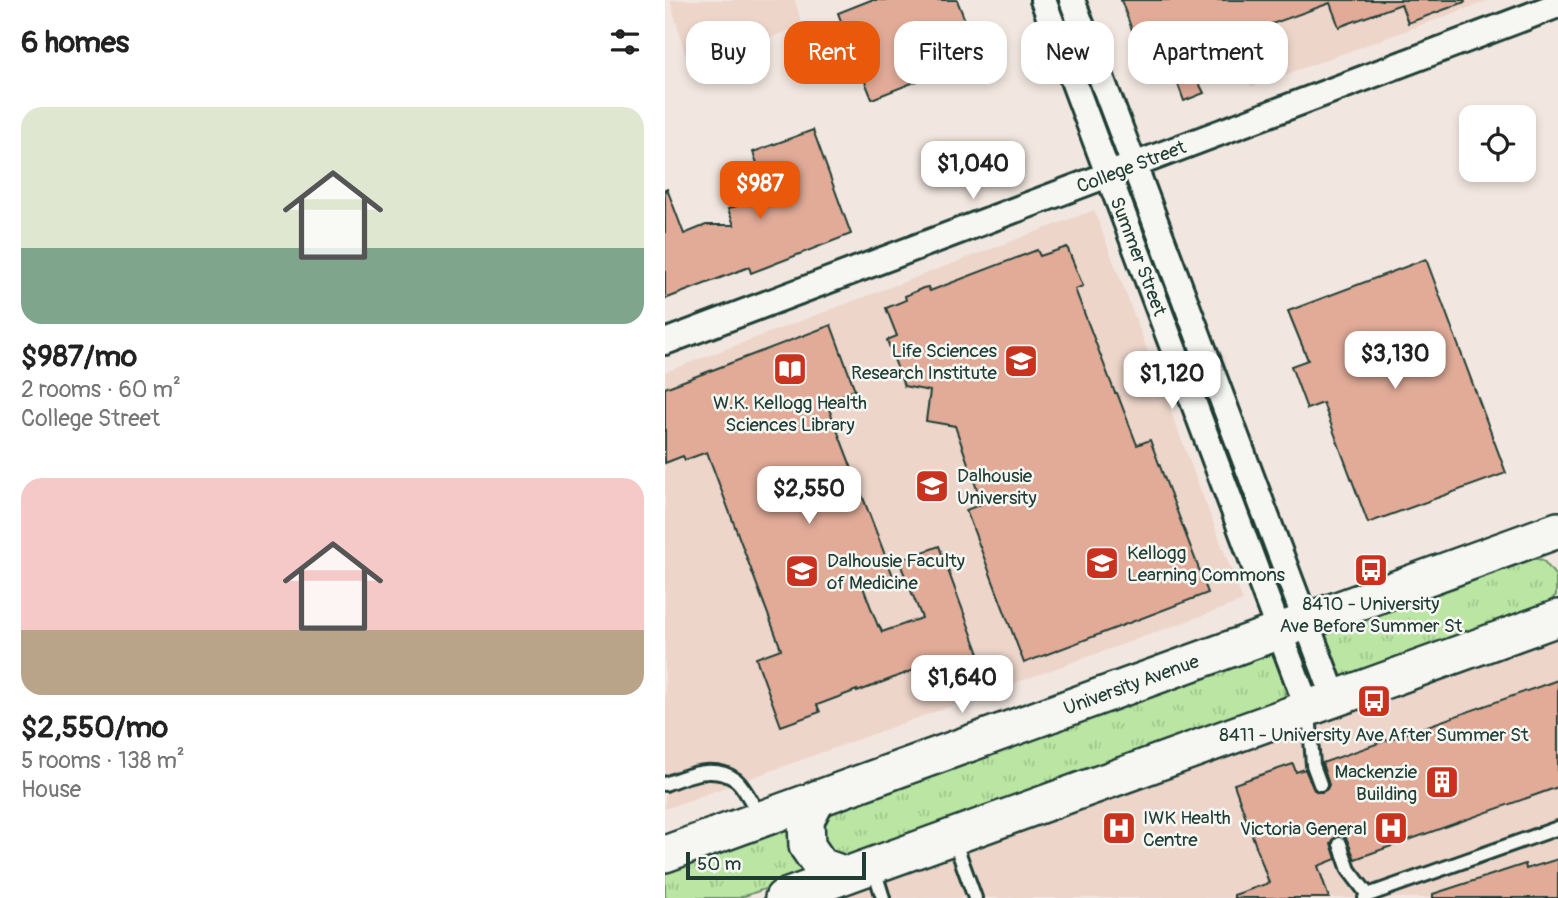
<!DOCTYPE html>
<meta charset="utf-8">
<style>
:root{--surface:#fff;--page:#f2f2f2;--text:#222;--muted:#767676;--accent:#ea580c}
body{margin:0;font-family:Pangolin,sans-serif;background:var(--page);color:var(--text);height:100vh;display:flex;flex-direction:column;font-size:26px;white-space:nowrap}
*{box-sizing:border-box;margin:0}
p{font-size:23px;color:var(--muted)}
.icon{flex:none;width:38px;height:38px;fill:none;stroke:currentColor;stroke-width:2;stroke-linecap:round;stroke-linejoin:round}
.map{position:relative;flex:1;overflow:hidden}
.panel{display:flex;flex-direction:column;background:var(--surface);width:665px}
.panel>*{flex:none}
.guide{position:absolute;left:21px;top:21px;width:665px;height:63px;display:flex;gap:14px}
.tools{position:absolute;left:794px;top:105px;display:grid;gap:14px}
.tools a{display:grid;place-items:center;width:77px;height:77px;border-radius:14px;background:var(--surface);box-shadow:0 4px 10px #0003;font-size:35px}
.scale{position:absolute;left:21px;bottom:18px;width:180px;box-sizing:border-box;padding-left:7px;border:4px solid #1f3d34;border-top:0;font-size:19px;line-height:24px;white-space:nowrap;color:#1f3d34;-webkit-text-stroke:5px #f6f6f2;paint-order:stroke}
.price{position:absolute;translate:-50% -60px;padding:0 16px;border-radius:14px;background:#fff;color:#222;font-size:23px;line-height:46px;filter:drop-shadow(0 2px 4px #0008)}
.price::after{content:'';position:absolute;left:50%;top:42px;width:21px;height:16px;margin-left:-10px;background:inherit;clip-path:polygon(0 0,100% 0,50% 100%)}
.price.active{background:var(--accent);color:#fff}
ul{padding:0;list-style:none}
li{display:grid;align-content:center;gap:14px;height:371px;padding:0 21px}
li span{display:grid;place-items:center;height:217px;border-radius:21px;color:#555}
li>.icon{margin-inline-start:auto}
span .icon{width:126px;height:126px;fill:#fffc;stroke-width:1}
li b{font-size:30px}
h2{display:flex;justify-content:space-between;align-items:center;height:84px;padding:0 21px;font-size:30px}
.pill{padding:0 24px;border-radius:21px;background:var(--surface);box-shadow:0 4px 10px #0003;font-size:24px;line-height:63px}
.pill.active{background:var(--accent);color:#fff}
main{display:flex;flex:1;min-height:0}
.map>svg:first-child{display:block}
</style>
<main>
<section class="panel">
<h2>6 homes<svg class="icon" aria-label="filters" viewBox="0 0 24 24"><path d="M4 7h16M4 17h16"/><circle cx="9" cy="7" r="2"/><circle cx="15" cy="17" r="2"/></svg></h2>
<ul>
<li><span style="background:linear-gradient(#dfe7d0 65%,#7fa58c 0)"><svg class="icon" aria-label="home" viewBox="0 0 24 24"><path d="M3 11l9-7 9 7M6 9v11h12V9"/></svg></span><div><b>$987/mo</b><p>2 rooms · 60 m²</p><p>College Street</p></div></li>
<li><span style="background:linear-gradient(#f6c9c9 70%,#b9a48a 0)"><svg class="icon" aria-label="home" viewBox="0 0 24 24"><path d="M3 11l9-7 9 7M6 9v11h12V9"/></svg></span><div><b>$2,550/mo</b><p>5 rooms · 138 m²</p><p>House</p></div></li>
</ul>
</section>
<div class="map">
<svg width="893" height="898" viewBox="0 0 893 898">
<defs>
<pattern id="grass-tufts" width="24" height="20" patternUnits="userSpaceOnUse" patternTransform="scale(1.75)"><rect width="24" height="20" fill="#bae5a2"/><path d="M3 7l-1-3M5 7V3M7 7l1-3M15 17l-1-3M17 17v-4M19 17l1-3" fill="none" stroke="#9fc58c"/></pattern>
</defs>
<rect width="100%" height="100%" fill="#f2e7e0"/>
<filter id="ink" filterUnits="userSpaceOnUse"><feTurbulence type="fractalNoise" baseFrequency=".0143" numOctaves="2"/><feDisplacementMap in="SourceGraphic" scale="14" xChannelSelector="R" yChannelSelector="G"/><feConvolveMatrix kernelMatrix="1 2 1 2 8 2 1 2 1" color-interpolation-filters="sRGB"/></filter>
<g filter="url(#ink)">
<!-- built -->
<g fill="#edd5ca">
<path d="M 5,0 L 130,0 L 137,25 L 25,71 Z"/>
<path d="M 555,0 L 825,0 L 586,87 Z"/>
<path d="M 429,210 L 578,601 L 0,809 L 0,372 Z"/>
<path d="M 893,637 L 893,898 L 160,898 L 536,757 Z"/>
</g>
<!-- grass -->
<g fill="url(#grass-tufts)" stroke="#6c916b" stroke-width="2">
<path d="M 860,557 L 878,560 L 891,576 L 891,595 L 877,610 L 685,677 L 674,678 L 658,642 L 661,632 Z"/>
<path d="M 601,652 L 609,657 L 621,689 L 619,698 L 610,704 L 176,861 L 166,860 L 150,819 L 156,811 Z"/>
<path d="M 130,821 L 148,872 L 74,898 L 0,898 L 0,867 Z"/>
</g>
<!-- building -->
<g fill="#e1ab98" stroke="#1f3d34" stroke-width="2">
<path d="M 206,0 L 292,0 L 307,38 L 295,64 L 207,99 L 192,62 L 177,56 L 169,37 L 176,21 L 173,13 Z"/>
<path d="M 456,0 L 799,0 L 800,2 L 743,23 L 736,4 L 674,27 L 665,3 L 568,38 L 551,77 L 534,83 L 539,93 L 519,101 L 507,68 L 495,74 L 478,68 L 472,50 L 474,49 Z"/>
<path d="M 148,130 L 186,234 L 86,273 L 84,267 L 0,299 L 0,189 L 2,189 L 19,234 L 41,225 L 69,225 L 63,209 L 103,194 L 88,152 Z"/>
<path d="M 402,247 L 418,286 L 410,289 L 450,393 L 452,393 L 472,445 L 485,440 L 543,593 L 359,663 L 301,510 L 317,504 L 290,426 L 261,421 L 265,391 L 239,386 L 222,340 L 232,336 L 221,308 L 241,300 L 240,296 L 258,288 L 263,287 L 265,291 L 372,250 L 375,256 Z"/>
<path d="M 761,259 L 841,473 L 703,523 L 658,403 L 642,409 L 626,366 L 643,360 L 623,311 Z"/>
<path d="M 166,325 L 190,390 L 161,401 L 228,576 L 198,587 L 213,626 L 214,625 L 217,632 L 257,618 L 234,561 L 274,546 L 314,654 L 275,669 L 272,661 L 192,692 L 192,690 L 152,705 L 155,712 L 116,726 L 91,658 L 116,649 L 42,452 L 20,460 L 18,456 L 0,463 L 0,388 Z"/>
<path d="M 893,680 L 893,787 L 690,859 L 681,838 L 676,835 L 672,836 L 666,843 L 671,859 L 653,866 L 664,898 L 569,898 L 569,895 L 604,883 L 569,784 L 628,764 L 631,772 L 640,769 L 649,790 L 657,792 L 662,789 L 664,785 L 657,763 Z"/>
<path d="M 893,859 L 893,898 L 768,898 L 768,894 L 860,864 L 861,869 Z"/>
</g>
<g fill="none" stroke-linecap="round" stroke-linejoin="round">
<!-- lane casing -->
<g stroke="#1f3d34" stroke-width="18">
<g id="lane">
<path d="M 644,712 L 648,765 L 655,784"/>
<path d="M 0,784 C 23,775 49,764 71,780 C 80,787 89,808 96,818"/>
<path d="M 288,837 L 310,898"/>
<path d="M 675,844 L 684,870 L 703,895"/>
<path d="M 209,869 L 218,898"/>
<path d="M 700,898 L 703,895 L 893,828"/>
</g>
</g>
<!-- street casing -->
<g stroke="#1f3d34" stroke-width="30">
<g id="street">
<path d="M 378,0 L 643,709"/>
<path d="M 407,0 L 670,699"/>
<path d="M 0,342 L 893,5"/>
</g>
</g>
<!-- secondary casing -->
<g stroke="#1f3d34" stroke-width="40">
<g id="secondary">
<path d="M 153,798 L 141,820 L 142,846 L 156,866 L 181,875"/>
<path d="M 0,854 L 893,530"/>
<path d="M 118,898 L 893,618"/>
</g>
</g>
<!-- lane -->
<use href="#lane" stroke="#f6f6f2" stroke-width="12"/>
<!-- street -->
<use href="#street" stroke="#f6f6f2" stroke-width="24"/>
<!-- secondary -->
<use href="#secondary" stroke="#f6f6f2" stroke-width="35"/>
</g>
</g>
<!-- icons -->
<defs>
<g id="university-square" transform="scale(1.75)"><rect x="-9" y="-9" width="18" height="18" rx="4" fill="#c8321e" stroke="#f6f6f2"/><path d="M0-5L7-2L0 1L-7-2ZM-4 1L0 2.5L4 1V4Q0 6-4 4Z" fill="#fff"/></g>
<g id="library-square" transform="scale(1.75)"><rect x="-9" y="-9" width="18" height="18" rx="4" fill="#c8321e" stroke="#f6f6f2"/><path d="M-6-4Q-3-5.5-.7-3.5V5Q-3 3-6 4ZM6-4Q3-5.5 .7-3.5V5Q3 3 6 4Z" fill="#fff"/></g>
<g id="bus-square" transform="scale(1.75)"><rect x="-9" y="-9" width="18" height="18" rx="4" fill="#c8321e" stroke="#f6f6f2"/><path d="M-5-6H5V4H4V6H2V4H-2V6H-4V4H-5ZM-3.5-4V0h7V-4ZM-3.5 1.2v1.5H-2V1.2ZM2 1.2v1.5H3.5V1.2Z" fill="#fff"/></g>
<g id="building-square" transform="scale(1.75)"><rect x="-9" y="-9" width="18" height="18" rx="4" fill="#c8321e" stroke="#f6f6f2"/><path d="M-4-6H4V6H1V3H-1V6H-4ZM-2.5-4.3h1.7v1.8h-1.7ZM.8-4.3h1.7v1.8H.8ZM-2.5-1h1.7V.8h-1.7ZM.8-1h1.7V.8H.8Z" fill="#fff"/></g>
<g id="hospital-square" transform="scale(1.75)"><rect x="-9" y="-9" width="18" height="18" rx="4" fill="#c8321e" stroke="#f6f6f2"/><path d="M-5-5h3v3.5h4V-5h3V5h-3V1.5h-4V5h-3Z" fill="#fff"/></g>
</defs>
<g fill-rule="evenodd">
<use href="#university-square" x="356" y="361"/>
<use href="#library-square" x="125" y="369"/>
<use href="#university-square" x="267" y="486"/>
<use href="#university-square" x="437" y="563"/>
<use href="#bus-square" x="706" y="570"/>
<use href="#university-square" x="137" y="571"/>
<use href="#bus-square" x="709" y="701"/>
<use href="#building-square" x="777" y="782"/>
<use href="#hospital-square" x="454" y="828"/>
<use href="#hospital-square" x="726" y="828"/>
</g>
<g text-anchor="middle" stroke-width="5" stroke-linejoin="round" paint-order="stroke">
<!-- street labels -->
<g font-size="19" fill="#1f3d34" stroke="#f6f6f2">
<text transform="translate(466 166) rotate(-21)" y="7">College Street</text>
<text transform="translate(474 256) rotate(69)" y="7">Summer Street</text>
<text transform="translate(466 684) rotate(-20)" y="7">University Avenue</text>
</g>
<!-- poi labels -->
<g font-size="19" fill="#1f3d34" stroke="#f6f6f2" text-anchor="start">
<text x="332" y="357" text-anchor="end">Life Sciences<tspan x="332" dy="22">Research Institute</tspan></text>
<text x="125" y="409" text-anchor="middle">W.K. Kellogg Health<tspan x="125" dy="22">Sciences Library</tspan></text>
<text x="292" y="482">Dalhousie<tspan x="292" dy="22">University</tspan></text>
<text x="462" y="559">Kellogg<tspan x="462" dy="22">Learning Commons</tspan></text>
<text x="162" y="567">Dalhousie Faculty<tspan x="162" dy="22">of Medicine</tspan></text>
<text x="706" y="610" text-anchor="middle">8410 - University<tspan x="706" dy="22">Ave Before Summer St</tspan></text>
<text x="709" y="741" text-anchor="middle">8411 - University Ave After Summer St</text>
<text x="752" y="778" text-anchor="end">Mackenzie<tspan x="752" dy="22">Building</tspan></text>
<text x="478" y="824">IWK Health<tspan x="478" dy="22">Centre</tspan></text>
<text x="702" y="835" text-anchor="end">Victoria General</text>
</g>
</g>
</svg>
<div class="tools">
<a><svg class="icon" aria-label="locate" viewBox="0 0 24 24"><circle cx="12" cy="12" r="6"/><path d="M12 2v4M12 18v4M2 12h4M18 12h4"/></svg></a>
</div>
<div class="scale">50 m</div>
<b class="price" style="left:308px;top:201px">$1,040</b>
<b class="price active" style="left:95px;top:221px">$987</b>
<b class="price" style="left:730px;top:391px">$3,130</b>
<b class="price" style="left:507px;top:411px">$1,120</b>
<b class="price" style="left:144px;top:526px">$2,550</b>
<b class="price" style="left:297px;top:715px">$1,640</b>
<div class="guide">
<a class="pill">Buy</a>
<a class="pill active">Rent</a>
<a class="pill">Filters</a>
<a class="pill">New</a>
<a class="pill">Apartment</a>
</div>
</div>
</main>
